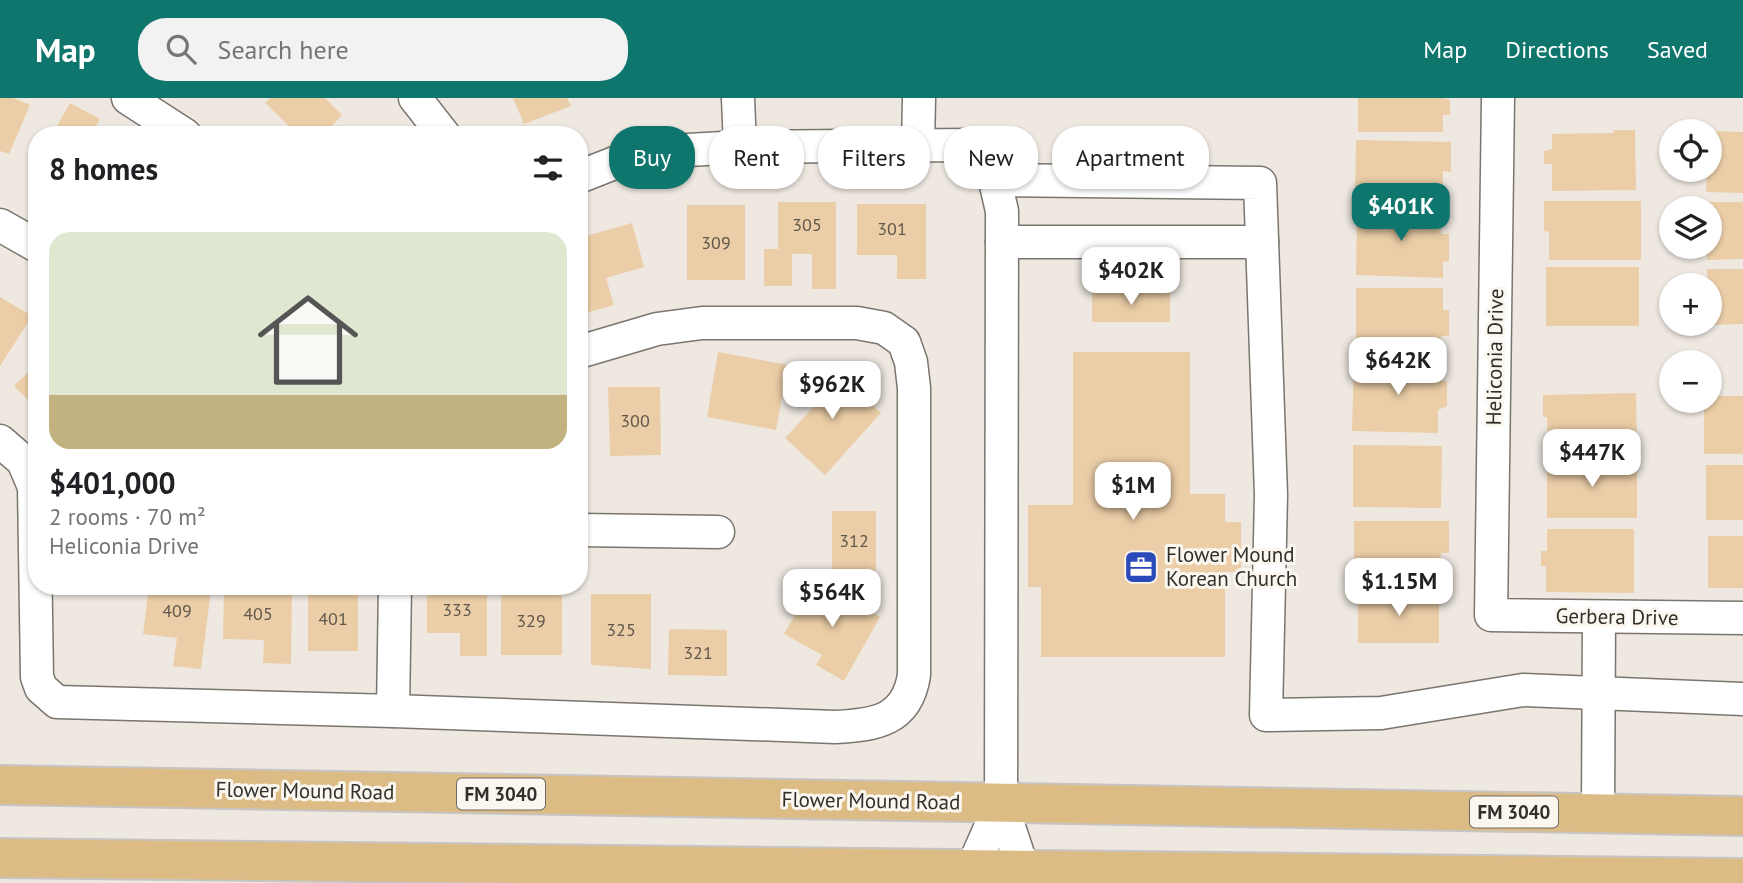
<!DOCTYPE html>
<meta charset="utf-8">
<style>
:root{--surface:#fff;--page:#f2f2f2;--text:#202124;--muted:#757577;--accent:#0f766e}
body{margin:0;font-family:"PT Sans",sans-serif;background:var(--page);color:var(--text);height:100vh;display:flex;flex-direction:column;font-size:26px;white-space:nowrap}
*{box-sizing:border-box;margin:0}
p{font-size:23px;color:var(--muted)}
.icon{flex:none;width:38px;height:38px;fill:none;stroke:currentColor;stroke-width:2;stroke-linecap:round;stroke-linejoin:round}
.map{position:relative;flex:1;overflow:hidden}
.drawer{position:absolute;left:28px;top:28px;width:560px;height:469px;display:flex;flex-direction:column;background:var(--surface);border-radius:28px;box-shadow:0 2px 5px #0004}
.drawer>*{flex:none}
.hud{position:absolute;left:609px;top:28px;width:665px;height:63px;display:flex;gap:14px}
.tools{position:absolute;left:1659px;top:21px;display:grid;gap:14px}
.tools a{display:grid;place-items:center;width:63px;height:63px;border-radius:50%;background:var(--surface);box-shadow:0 2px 5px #0004;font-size:35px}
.price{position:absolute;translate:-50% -60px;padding:0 16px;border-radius:14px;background:#fff;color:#222;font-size:23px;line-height:46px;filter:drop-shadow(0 2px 4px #0008)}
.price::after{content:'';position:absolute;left:50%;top:42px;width:21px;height:16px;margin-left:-10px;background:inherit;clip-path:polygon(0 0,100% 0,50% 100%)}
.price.active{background:var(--accent);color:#fff}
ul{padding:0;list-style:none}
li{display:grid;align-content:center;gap:14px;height:371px;padding:0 21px}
li span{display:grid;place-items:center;height:217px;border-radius:21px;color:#555}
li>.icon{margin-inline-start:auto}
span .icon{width:126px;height:126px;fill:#fffc;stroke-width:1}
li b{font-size:30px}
h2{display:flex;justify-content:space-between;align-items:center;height:84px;padding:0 21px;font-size:30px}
.tag{padding:0 24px;border-radius:28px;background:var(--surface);box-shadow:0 2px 5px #0004;font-size:24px;line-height:63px}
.tag.active{background:var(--accent);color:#fff}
header{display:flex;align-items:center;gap:42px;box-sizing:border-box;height:98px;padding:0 35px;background:var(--accent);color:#fff}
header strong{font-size:33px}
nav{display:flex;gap:38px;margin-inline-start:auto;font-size:24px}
.search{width:490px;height:63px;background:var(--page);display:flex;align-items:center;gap:18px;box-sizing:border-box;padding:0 24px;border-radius:28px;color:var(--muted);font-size:26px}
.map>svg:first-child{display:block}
</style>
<header>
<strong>Map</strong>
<div class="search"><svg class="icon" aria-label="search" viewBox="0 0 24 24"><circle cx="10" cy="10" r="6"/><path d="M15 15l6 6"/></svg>Search here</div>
<nav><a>Map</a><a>Directions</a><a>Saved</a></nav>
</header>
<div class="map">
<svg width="1743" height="785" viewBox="0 0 1743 785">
<rect width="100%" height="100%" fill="#eee8e1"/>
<!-- building -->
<g fill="#ebcea7">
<path d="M 0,0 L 13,0 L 30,7 L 9,56 L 0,53 Z"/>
<path d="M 270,0 L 325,0 L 342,17 L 323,37 L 282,37 L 290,29 L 265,5 Z"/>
<path d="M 513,0 L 567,0 L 571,8 L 524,26 Z"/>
<path d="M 1358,0 L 1443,0 L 1450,2 L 1450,17 L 1443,17 L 1443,34 L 1358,34 Z"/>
<path d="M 70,5 L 100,21 L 91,37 L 52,37 Z"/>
<path d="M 1614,32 L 1635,32 L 1636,92 L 1552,93 L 1552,66 L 1544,66 L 1544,53 L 1552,51 L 1552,36 L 1614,35 Z"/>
<path d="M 1710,33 L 1743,34 L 1743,95 L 1706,94 Z"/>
<path d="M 1356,42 L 1451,44 L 1451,74 L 1443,73 L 1443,101 L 1355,100 Z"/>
<path d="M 1544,103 L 1641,103 L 1641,162 L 1549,162 L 1549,134 L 1544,133 Z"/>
<path d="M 778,104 L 836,104 L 836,191 L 812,191 L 812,156 L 792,156 L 792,188 L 764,188 L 764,151 L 778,151 Z"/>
<path d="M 1707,104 L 1743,104 L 1743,161 L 1707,162 L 1707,149 L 1710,149 Z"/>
<path d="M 857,106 L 926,106 L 926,181 L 897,181 L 897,157 L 857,157 Z"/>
<rect x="687" y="107" width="58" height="75"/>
<path d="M 1357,111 L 1440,111 L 1441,136 L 1449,136 L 1449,163 L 1443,164 L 1443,180 L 1356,177 Z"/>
<path d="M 632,125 L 644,169 L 606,180 L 614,207 L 585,215 L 579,193 L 579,140 Z"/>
<rect x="1546" y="169" width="93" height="59"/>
<path d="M 1707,171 L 1743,171 L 1743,226 L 1710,227 Z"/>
<path d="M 1356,190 L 1443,190 L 1443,212 L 1449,212 L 1449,238 L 1441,238 L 1441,252 L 1356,252 Z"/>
<rect x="1092" y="194" width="78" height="30"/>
<path d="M 0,199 L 32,218 L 0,268 Z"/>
<path d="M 718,254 L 788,267 L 776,332 L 707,319 Z"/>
<path d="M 1073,254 L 1190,254 L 1190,396 L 1225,396 L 1225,424 L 1241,424 L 1241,474 L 1225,474 L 1225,559 L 1041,559 L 1041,489 L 1028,489 L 1028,407 L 1073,407 Z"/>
<path d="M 1354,264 L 1441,266 L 1441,283 L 1447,283 L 1447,308 L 1438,312 L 1438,335 L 1352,333 Z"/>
<path d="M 37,266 L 37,311 L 14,288 Z"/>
<path d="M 828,267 L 881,315 L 825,377 L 785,340 L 818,304 L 806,293 Z"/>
<path d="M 608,289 L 660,289 L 661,357 L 610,358 Z"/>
<path d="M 1636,295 L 1637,354 L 1548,356 L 1547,319 L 1543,319 L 1543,297 Z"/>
<path d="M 1710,298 L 1743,298 L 1743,356 L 1704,356 L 1704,303 L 1710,303 Z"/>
<path d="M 1353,347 L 1442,348 L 1441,410 L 1353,409 Z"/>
<path d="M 1637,362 L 1637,420 L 1547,420 L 1547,363 Z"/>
<rect x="1706" y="367" width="37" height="55"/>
<rect x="832" y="413" width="44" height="60"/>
<path d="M 1354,423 L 1449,423 L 1449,455 L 1441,455 L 1441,481 L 1354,480 Z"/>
<path d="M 1547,431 L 1634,431 L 1634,495 L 1546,494 L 1546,468 L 1541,468 L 1541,453 L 1547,453 Z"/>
<rect x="1708" y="438" width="35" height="52"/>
<path d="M 815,482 L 880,519 L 844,583 L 816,567 L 822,557 L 784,536 Z"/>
<path d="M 149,488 L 211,491 L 201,571 L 173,568 L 177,540 L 143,536 Z"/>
<rect x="308" y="488" width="50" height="65"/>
<path d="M 427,488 L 487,488 L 487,558 L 460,558 L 460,535 L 427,535 Z"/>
<rect x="501" y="488" width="61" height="69"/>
<path d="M 224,490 L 292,491 L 291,566 L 263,565 L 264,542 L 223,541 Z"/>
<path d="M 1365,494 L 1439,494 L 1439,545 L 1358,545 L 1358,506 L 1365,506 Z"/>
<path d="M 591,496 L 651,496 L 651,571 L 591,567 Z"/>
<path d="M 669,531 L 727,532 L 727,578 L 668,577 Z"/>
</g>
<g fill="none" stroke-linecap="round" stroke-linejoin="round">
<!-- minor casing -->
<g stroke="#7a756e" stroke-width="35">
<g id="minor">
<path d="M 128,0 L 185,37"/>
<path d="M 415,0 L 444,37"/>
<path d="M 738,0 L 740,49"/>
<path d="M 1498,0 L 1491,517 L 1743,520"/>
<path d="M 918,49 L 919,0"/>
<path d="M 579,79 L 632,58 L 654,54 L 740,49 L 969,47 L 989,57 L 1002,113 L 1001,705"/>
<path d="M 995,82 L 1260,85 L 1271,397 L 1266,617 L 1381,615 L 1523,592 L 1743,601"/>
<path d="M 0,127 L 37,148"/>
<path d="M 1002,144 L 1262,144"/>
<path d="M 0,343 L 23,363 L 34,389 L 37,579 L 41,590 L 57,604 L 393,613 L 395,488"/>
<path d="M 579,432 L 718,434"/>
<path d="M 393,613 L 835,629 C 875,627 907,623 914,577 L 914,290 L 911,264 L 904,244 L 884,230 L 857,225 L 702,225 L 657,231 L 579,254"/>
<path d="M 1598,715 L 1599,519"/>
<path d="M 971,785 L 971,773 L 1001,705 L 1024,774 L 1024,785"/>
</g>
</g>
<!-- major casing -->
<g stroke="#c6c5c4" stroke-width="42">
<g id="major">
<path d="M 0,687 L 1743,718"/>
<path d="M 0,760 L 1743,780"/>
</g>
</g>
<!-- minor -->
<use href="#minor" stroke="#fff" stroke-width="32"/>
<!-- major -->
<use href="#major" stroke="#dcbb85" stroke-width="38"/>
</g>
<!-- icons -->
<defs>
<g id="office-square" transform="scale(1.75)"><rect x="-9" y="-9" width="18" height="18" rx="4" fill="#2a4aba" stroke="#fbf6ee"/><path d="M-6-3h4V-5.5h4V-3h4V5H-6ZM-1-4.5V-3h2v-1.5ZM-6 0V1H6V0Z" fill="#fff"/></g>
</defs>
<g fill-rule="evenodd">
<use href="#office-square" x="1141" y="469"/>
</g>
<g text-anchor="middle" stroke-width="6" stroke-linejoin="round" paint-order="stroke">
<!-- number labels -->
<g font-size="18" fill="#60584c">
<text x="807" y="133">305</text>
<text x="892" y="137">301</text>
<text x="716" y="151">309</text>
<text x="635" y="329">300</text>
<text x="854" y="449">312</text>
<text x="457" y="518">333</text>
<text x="177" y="519">409</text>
<text x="258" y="522">405</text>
<text x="333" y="527">401</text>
<text x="531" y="529">329</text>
<text x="621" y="538">325</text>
<text x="698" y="561">321</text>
</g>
<!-- shield labels -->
<g fill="#fbf6ee" stroke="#6e6b67" stroke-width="2">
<rect x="457" y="680.5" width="88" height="31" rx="5"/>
<rect x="1470" y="698.5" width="88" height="31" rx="5"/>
</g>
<g font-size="19" font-weight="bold" fill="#32302d">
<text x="501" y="703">FM 3040</text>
<text x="1514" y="721">FM 3040</text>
</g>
<!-- street labels -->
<g font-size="21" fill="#32302d" stroke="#fbf6ee">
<text transform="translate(1495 259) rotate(-89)" y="7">Heliconia Drive</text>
<text transform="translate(1617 519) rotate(1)" y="7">Gerbera Drive</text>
<text transform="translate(305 693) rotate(1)" y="7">Flower Mound Road</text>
<text transform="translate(871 703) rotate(1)" y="7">Flower Mound Road</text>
</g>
<!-- poi labels -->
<g font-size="21" fill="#32302d" stroke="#fbf6ee" text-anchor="start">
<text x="1166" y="464">Flower Mound<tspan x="1166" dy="24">Korean Church</tspan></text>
</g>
</g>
</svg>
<div class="tools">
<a><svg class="icon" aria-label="locate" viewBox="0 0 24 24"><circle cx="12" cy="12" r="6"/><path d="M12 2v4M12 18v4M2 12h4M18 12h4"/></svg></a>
<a><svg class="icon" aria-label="layers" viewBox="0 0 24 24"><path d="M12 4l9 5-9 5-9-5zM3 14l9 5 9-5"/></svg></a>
<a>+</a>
<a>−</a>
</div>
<b class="price active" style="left:1401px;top:145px">$401K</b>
<b class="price" style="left:1131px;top:209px">$402K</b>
<b class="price" style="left:1398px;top:299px">$642K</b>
<b class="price" style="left:832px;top:323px">$962K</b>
<b class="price" style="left:1592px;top:391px">$447K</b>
<b class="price" style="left:1133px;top:424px">$1M</b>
<b class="price" style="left:1399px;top:520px">$1.15M</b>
<b class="price" style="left:832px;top:531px">$564K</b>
<div class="hud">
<a class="tag active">Buy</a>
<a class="tag">Rent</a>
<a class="tag">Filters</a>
<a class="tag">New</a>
<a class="tag">Apartment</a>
</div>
<section class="drawer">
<h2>8 homes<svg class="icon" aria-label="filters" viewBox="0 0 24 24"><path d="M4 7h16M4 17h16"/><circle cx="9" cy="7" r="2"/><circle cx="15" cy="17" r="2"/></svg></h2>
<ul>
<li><span style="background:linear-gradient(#dfe7d0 75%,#c2b280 0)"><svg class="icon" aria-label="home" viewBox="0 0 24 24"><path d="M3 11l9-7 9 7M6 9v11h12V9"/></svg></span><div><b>$401,000</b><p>2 rooms · 70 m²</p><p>Heliconia Drive</p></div></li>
</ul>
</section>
</div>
